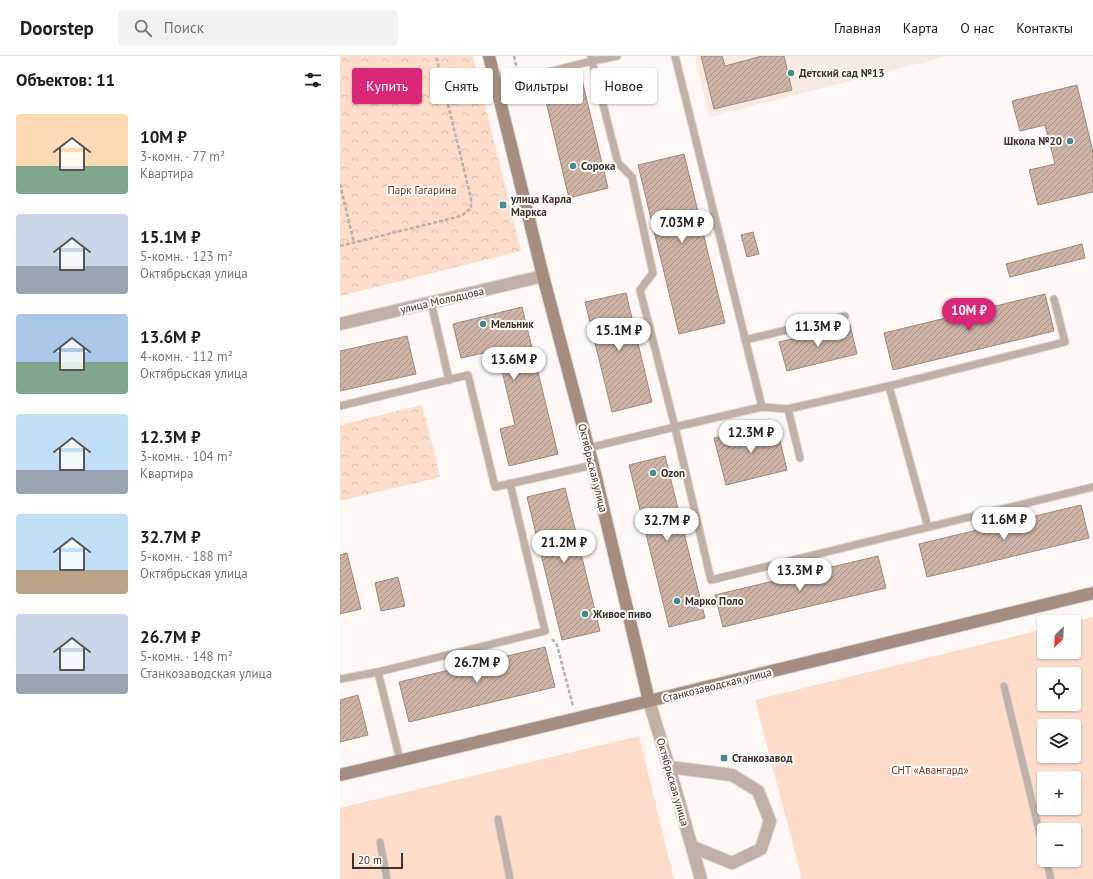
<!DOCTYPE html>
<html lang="ru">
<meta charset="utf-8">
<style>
:root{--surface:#fff;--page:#f2f2f2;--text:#202124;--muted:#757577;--line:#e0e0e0;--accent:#db2777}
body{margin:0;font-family:"PT Sans",sans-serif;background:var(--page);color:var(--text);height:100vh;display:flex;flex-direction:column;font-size:15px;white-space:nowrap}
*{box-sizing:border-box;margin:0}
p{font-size:13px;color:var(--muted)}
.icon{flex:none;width:22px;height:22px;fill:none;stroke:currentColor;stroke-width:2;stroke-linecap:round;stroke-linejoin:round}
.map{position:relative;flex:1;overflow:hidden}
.panel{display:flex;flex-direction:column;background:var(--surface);width:340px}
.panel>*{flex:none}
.hud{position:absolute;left:12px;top:12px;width:380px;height:36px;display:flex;gap:8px}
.needle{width:26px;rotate:204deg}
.controls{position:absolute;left:697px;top:559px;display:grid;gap:8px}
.controls a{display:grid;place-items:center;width:44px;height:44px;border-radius:4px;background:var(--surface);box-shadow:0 1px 3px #0004;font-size:20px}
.scale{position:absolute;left:12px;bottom:10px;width:51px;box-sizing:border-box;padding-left:4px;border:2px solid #3e342f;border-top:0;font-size:11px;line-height:14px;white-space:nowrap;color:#3e342f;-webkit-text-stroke:3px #fdf8f5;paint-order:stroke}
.price{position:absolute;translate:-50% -34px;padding:0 9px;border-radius:14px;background:#fff;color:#222;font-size:13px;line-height:26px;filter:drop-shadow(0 1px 2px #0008)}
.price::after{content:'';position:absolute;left:50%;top:24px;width:12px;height:9px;margin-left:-6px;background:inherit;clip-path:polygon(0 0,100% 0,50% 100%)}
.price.on{background:var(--accent);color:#fff}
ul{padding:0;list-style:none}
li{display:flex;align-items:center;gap:12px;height:100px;padding:0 16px}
li span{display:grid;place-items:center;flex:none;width:112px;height:80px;border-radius:4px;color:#555}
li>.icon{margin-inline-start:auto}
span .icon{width:48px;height:48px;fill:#fffc;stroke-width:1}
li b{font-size:17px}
h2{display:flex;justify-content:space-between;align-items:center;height:48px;padding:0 16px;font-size:17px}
.chip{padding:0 14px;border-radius:4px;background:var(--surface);box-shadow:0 1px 3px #0004;font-size:14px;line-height:36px}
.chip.on{background:var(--accent);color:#fff}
header{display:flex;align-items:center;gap:24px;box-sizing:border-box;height:56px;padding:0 20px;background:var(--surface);border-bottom:1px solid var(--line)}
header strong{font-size:19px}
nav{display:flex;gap:22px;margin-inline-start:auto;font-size:14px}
.search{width:280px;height:36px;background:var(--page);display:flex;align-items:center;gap:10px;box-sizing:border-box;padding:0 14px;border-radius:4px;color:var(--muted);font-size:15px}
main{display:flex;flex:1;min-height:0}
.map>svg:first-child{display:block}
</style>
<header>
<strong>Doorstep</strong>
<div class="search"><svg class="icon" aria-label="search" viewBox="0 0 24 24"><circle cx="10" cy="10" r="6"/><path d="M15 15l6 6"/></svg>Поиск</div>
<nav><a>Главная</a><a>Карта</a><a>О нас</a><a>Контакты</a></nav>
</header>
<main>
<section class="panel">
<h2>Объектов: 11<svg class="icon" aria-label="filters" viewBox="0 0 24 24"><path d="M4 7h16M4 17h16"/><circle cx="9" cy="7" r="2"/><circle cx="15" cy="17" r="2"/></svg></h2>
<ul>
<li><span style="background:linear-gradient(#ffd9b3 65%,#7fa58c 0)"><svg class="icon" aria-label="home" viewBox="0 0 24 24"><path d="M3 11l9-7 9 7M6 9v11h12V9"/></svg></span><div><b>10M ₽</b><p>3-комн. · 77 m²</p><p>Квартира</p></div></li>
<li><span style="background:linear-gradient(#c9d6e8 65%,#9aa5b1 0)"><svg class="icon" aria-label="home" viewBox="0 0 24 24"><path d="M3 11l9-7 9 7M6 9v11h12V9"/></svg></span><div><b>15.1M ₽</b><p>5-комн. · 123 m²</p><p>Октябрьская улица</p></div></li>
<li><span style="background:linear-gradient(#a9c7e8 60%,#7fa58c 0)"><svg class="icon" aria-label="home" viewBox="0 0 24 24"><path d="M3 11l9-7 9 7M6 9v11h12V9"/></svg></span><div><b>13.6M ₽</b><p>4-комн. · 112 m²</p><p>Октябрьская улица</p></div></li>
<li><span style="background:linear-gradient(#bfe0f5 70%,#9aa5b1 0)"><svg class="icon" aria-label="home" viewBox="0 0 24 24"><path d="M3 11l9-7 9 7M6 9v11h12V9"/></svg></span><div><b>12.3M ₽</b><p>3-комн. · 104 m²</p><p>Квартира</p></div></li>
<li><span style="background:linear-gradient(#bfe0f5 70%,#b9a48a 0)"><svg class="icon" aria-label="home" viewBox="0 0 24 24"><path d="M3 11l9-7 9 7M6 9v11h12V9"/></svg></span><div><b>32.7M ₽</b><p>5-комн. · 188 m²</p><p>Октябрьская улица</p></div></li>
<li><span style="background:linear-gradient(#c9d6e8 75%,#9aa5b1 0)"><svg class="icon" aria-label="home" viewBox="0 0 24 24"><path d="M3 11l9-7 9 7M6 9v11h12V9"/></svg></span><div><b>26.7M ₽</b><p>5-комн. · 148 m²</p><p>Станкозаводская улица</p></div></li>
</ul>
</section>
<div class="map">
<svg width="753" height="823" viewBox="0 0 753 823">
<defs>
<pattern id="park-crowns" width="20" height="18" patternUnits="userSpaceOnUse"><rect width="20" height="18" fill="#fedcca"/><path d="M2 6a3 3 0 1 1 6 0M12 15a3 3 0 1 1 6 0" fill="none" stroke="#dbbdae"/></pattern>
<pattern id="building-hatch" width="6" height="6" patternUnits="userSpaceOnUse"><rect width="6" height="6" fill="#cdb4a7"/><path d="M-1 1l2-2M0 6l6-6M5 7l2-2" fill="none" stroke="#a89388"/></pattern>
</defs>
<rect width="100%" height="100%" fill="#fdf8f5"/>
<!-- built -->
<path fill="#f7eae3" d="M 355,0 L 608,0 L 369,61 Z"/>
<!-- green -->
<g fill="#fedcca" fill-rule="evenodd">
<path d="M 753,561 L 753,823 L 462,823 L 415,644 L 704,573 L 704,596 L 734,596 L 734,566 L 732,566 ZM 704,618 L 734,618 L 734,648 L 704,648 ZM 704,670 L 734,670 L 734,700 L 704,700 ZM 704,722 L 734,722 L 734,752 L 704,752 ZM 704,774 L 734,774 L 734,804 L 704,804 Z"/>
<path d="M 299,680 L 334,823 L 0,823 L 0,752 Z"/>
</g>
<!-- park -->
<g fill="url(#park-crowns)">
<path d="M 0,0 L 133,0 L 181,195 L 0,240 Z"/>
<path d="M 82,349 L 100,421 L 0,445 L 0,369 Z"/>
</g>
<!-- building -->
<g fill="url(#building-hatch)" stroke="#9f887b">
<path d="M 361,0 L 382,0 L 385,10 L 422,0 L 444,0 L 452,34 L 374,53 Z"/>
<path d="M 242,24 L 268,132 L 229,142 L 203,33 Z"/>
<path d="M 737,29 L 753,96 L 753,136 L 698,149 L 689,114 L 715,108 L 705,69 L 680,75 L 672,45 Z"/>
<path d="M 344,98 L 385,267 L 339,278 L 298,109 Z"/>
<path d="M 413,176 L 419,198 L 407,201 L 401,179 Z"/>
<path d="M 742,188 L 745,202 L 670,221 L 666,208 Z"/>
<path d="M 286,237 L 312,346 L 272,356 L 245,246 Z"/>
<path d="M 705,238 L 714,275 L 553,314 L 544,277 Z"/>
<path d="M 182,251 L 218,398 L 169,410 L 160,373 L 175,369 L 157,294 L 121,302 L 113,268 Z"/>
<path d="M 510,269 L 517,298 L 447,315 L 439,286 Z"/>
<path d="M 67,280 L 76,318 L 0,335 L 0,295 Z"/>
<path d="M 436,368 L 447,414 L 386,429 L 374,382 Z"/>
<path d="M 325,400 L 365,562 L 329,571 L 289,409 Z"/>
<path d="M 225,432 L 260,575 L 222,584 L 187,441 Z"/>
<path d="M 741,449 L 749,482 L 587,521 L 579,488 Z"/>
<path d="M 7,497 L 21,553 L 0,558 L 0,499 Z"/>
<path d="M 538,500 L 546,532 L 383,571 L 375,539 Z"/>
<path d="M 58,521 L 65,550 L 41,555 L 35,527 Z"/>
<path d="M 205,591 L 215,631 L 69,666 L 59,626 Z"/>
<path d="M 18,639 L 28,679 L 0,686 L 0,644 Z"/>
</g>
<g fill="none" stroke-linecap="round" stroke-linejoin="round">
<!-- lane casing -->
<g stroke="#dbd5d1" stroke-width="9">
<g id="lane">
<path d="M 277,0 L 252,5 L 278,107 L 292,121 L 313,217 L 300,234 L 335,371 L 422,351 L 448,353 L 549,330 L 725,286 L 714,243"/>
<path d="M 335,0 L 422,351"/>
<path d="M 156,29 L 252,5 L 251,0"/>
<path d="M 91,246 L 109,324"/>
<path d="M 405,284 L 505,260"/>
<path d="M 549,330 L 588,471"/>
<path d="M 0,350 L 128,319 L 155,431 L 253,409"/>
<path d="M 448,353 L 460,402"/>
<path d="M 248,392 L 335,371 L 371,524 L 753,431"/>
<path d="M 0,623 L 38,616"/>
<path d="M 664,630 L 704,795"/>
<path d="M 60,704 L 38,616 L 205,575 L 170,427"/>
<path d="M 158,763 L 170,823"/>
<path d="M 40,786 L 47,823"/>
<path d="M 706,804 L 711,823"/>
</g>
</g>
<!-- street casing -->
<g stroke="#dbd5d1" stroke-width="14">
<g id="street">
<path d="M 0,268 L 203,220"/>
<path d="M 309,645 L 329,711 L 361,823"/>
<path d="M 329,711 L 392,719 L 418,735 L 430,765 L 421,793 L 392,807 L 353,791"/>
</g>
</g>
<!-- secondary casing -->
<g stroke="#dbd5d1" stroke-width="14">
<g id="secondary">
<path d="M 149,0 L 203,220 L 253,409 L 309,645"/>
<path d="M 0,719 L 309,645 L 753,537"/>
</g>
</g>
<!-- path -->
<g stroke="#b8b1ad" stroke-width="2.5" stroke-dasharray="4 2" stroke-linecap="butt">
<path d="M 174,0 L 177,13"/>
<path d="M 0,128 L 14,187"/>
<path d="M 0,190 L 121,160 L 131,152 L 131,142 L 96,0"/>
<path d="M 212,583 L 217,589 L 233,650"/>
</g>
<!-- lane -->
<use href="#lane" stroke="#c0b0a8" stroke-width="7"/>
<!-- street -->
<use href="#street" stroke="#c0b0a8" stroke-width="12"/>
<!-- secondary -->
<use href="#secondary" stroke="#a48d81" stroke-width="12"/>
</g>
<!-- markers -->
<g fill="#448c90" stroke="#fdf8f5" stroke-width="1.5">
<circle cx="451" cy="17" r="4"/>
<circle cx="730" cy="85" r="4"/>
<circle cx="233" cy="110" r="4"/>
<rect x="159" y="145" width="8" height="8" rx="2"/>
<circle cx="143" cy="268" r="4"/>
<circle cx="313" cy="417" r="4"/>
<circle cx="337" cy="545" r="4"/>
<circle cx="245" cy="558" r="4"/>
<rect x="380" y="698" width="8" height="8" rx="2"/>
</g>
<g text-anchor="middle" stroke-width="4" stroke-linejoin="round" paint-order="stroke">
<!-- poi labels -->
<g font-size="11" font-weight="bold" fill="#3e342f" stroke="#fdf8f5" text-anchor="start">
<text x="459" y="21">Детский сад №13</text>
<text x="722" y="89" text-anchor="end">Школа №20</text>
<text x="241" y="114">Сорока</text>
<text x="171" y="147">улица Карла<tspan x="171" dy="13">Маркса</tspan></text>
<text x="151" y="272">Мельник</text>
<text x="321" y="421">Ozon</text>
<text x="345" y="549">Марко Поло</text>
<text x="253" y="562">Живое пиво</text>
<text x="392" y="706">Станкозавод</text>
</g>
<!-- park labels -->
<g font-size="11" fill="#6c3d21" stroke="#fdf8f5">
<text x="82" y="138">Парк Гагарина</text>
<text x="590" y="718">СНТ «Авангард»</text>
</g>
<!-- street labels -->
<g font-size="11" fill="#3e342f" stroke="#fdf8f5">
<text transform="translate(102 244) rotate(-13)" y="4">улица Молодцова</text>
<text transform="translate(253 412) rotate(76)" y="4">Октябрьская улица</text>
<text transform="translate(377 629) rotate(-14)" y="4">Станкозаводская улица</text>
<text transform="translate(333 726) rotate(74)" y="4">Октябрьская улица</text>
</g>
</g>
</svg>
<div class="controls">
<a><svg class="needle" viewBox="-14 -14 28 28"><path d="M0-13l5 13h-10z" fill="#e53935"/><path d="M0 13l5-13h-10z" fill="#757577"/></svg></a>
<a><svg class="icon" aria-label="locate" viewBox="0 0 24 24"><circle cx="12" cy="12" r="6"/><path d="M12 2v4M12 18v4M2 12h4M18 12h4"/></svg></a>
<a><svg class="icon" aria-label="layers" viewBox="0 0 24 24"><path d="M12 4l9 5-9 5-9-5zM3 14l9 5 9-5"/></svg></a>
<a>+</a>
<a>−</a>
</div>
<div class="scale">20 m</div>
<b class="price" style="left:342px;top:188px">7.03M ₽</b>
<b class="price on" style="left:629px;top:276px">10M ₽</b>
<b class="price" style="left:478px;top:292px">11.3M ₽</b>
<b class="price" style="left:279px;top:296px">15.1M ₽</b>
<b class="price" style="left:174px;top:325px">13.6M ₽</b>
<b class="price" style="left:411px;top:398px">12.3M ₽</b>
<b class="price" style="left:664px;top:485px">11.6M ₽</b>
<b class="price" style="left:327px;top:486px">32.7M ₽</b>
<b class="price" style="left:224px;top:508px">21.2M ₽</b>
<b class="price" style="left:460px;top:536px">13.3M ₽</b>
<b class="price" style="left:137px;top:628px">26.7M ₽</b>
<div class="hud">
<a class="chip on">Купить</a>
<a class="chip">Снять</a>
<a class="chip">Фильтры</a>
<a class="chip">Новое</a>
</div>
</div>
</main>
